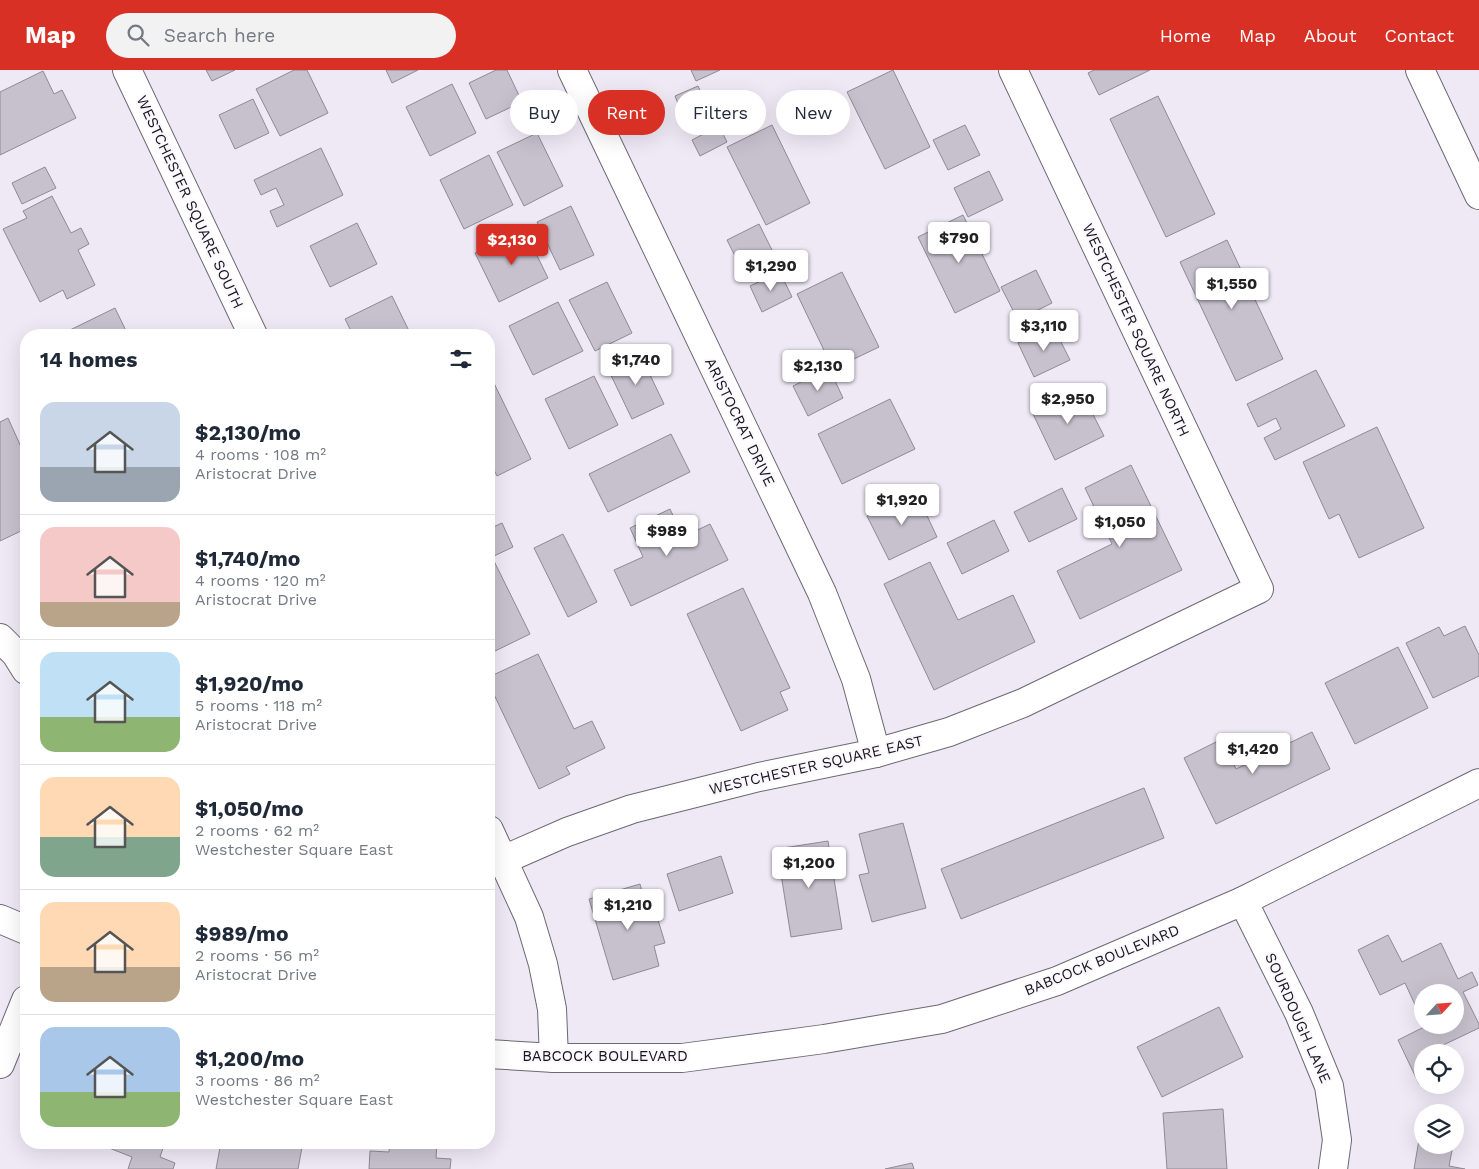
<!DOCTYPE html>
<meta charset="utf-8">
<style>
:root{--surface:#fff;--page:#f2f2f3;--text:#1f2937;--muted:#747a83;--line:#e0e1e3;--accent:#d93025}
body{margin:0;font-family:"Work Sans",sans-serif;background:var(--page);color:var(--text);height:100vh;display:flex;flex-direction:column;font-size:19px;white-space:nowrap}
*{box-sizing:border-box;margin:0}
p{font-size:16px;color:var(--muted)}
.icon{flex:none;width:28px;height:28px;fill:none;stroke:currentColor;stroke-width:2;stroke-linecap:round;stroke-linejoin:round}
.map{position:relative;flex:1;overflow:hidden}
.side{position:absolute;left:20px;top:259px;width:475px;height:820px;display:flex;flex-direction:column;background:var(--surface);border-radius:20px;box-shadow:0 5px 20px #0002}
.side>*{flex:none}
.top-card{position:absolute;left:510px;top:20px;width:475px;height:45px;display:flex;gap:10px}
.needle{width:32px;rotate:64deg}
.controls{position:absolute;left:1414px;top:914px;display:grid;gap:10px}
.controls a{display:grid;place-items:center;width:50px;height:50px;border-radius:50%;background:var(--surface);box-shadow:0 5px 20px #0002;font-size:25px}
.price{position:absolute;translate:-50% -42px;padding:0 11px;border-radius:5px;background:#fff;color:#222;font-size:16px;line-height:32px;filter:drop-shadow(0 1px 2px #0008)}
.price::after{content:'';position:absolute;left:50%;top:30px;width:15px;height:11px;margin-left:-8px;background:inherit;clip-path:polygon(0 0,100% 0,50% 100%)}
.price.active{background:var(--accent);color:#fff}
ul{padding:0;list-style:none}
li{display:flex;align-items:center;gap:15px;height:125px;padding:0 20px}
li+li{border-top:1px solid var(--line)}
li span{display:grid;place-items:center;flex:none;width:140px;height:100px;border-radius:15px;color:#555}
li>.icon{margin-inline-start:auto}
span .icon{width:60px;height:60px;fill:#fffc;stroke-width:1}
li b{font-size:21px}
h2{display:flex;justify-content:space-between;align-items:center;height:60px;padding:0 20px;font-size:21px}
.pill{padding:0 18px;border-radius:22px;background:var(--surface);box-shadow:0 5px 20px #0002;font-size:18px;line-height:45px}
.pill.active{background:var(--accent);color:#fff}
header{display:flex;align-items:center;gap:30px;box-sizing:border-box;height:70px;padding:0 25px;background:var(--accent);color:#fff}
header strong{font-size:24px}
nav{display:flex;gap:28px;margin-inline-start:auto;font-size:18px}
.search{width:350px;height:45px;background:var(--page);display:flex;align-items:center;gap:12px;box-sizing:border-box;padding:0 18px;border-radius:28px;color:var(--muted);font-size:19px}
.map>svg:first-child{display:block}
</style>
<header>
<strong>Map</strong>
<div class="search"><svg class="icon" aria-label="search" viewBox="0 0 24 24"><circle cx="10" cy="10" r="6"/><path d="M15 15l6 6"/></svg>Search here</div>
<nav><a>Home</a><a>Map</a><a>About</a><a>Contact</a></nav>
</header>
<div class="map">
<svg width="1479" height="1099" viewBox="0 0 1479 1099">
<rect width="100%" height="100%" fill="#efe9f6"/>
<!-- building -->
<g fill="#c7c1ce" stroke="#8e8994">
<path d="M 206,0 L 235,0 L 212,11 Z"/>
<path d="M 294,0 L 307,0 L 328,43 L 280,66 L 256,19 Z"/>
<path d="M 386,0 L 418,0 L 392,13 Z"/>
<path d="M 496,0 L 507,0 L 522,32 L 486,49 L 469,13 Z"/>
<path d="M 691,0 L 720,0 L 696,11 Z"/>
<path d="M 893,0 L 930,77 L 885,99 L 847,22 Z"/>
<path d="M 1094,0 L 1150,0 L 1099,25 L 1088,3 Z"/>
<path d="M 43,1 L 54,24 L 62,20 L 76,48 L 0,85 L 0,22 Z"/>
<path d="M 452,14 L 476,63 L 430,86 L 406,37 Z"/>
<path d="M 698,16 L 707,35 L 683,46 L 675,26 Z"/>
<path d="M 1158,26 L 1215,144 L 1166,167 L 1110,49 Z"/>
<path d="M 253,29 L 269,63 L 235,79 L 219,45 Z"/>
<path d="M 772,55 L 810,133 L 766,155 L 727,77 Z"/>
<path d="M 965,55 L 980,85 L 948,100 L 933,70 Z"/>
<path d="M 719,56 L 727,72 L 700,86 L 692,70 Z"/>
<path d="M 537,63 L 563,116 L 524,136 L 497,82 Z"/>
<path d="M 321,78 L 343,125 L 277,157 L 270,141 L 284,135 L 276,118 L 261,125 L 254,110 Z"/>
<path d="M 489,85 L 513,135 L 464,159 L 440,110 Z"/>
<path d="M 45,97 L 56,118 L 22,134 L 12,113 Z"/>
<path d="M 989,101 L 1003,130 L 968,147 L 954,118 Z"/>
<path d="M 52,126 L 71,163 L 81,158 L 89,174 L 78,180 L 95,215 L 67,229 L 63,220 L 40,232 L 3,159 L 27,148 L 23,141 Z"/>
<path d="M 571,136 L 594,185 L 560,200 L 537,152 Z"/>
<path d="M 963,145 L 1000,221 L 955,243 L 918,167 Z"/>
<path d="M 357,153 L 377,194 L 330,217 L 310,176 Z"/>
<path d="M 759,154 L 773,182 L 741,198 L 727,170 Z"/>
<path d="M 524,159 L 548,208 L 499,232 L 475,183 Z"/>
<path d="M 1227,170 L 1283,289 L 1236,311 L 1180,192 Z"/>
<path d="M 1036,200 L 1052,233 L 1018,250 L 1001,217 Z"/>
<path d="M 780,202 L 792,227 L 762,242 L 750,216 Z"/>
<path d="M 842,202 L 879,277 L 833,299 L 797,224 Z"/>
<path d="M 607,212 L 632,263 L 595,281 L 569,230 Z"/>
<path d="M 392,226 L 411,265 L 353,265 L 345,249 Z"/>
<path d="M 558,232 L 583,281 L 533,305 L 509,256 Z"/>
<path d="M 115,238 L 128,265 L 70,265 L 68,261 Z"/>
<path d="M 1053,256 L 1070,290 L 1034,307 L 1018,273 Z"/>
<path d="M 639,282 L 664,334 L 632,349 L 607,297 Z"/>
<path d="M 829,298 L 843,328 L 808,346 L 793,316 Z"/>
<path d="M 1316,300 L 1345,356 L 1275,390 L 1264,368 L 1281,359 L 1276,348 L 1258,357 L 1247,334 Z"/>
<path d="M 489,303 L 531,389 L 497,406 L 489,390 Z"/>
<path d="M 594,306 L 618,355 L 569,379 L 545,329 Z"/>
<path d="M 1081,321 L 1104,366 L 1055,390 L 1033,344 Z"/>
<path d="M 890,329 L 915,379 L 842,414 L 818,364 Z"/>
<path d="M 8,348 L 26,388 L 26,467 L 23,460 L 0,471 L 0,352 Z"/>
<path d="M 1377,357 L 1424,458 L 1359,488 L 1339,444 L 1329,449 L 1303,392 Z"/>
<path d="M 671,364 L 690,402 L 608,442 L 589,404 Z"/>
<path d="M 1131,395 L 1182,500 L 1080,549 L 1057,501 L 1112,474 L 1085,418 Z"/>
<path d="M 1062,418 L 1077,449 L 1029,472 L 1014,442 Z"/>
<path d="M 916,422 L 937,467 L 889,490 L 867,446 Z"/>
<path d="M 670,439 L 683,467 L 710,454 L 728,490 L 631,536 L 614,500 L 643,487 L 630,458 Z"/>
<path d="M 994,450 L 1009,481 L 962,504 L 947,473 Z"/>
<path d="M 502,453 L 513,477 L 492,487 L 530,564 L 489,584 L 489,459 Z"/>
<path d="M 563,464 L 597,532 L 568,547 L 534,478 Z"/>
<path d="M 930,492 L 958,550 L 1013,525 L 1035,572 L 934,620 L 884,514 Z"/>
<path d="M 743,518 L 790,618 L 780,622 L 788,640 L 741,661 L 687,544 Z"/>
<path d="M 1465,556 L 1479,585 L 1479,606 L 1433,628 L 1406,573 L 1439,557 L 1444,566 Z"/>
<path d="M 1398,577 L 1428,638 L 1355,674 L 1325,613 Z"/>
<path d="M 538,584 L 574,659 L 592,651 L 605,678 L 566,697 L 570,704 L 539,719 L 489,614 L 489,607 Z"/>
<path d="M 1312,662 L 1330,699 L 1216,754 L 1184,688 L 1222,669 L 1236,699 Z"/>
<path d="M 1144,718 L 1164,768 L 961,849 L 941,799 Z"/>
<path d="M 903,753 L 926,838 L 872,852 L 859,805 L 869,803 L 859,764 Z"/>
<path d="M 828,771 L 842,859 L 791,867 L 777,779 Z"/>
<path d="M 721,786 L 733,823 L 679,841 L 667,804 Z"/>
<path d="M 640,814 L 645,832 L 652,830 L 665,873 L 654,876 L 659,896 L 613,910 L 589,829 Z"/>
<path d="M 1388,865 L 1402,892 L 1441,873 L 1458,909 L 1472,902 L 1478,915 L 1463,922 L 1479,954 L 1479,958 L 1439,977 L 1442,982 L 1422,982 L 1422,1012 L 1419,1014 L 1398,970 L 1426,956 L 1425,955 L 1455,955 L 1455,922 L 1422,922 L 1422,950 L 1405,913 L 1380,925 L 1358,880 Z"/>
<path d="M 1219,937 L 1243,987 L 1162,1027 L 1137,977 Z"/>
<path d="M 1223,1039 L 1227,1099 L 1167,1099 L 1163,1043 Z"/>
<path d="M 1421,1058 L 1422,1075 L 1453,1075 L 1449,1096 L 1465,1099 L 1414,1099 Z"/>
<path d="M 94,1072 L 165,1072 L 160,1087 L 175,1093 L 173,1099 L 128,1099 L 132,1087 Z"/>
<path d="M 221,1072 L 303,1072 L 298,1099 L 216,1099 Z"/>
<path d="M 390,1072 L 437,1073 L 436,1088 L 451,1089 L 450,1099 L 369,1099 L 370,1081 L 389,1082 Z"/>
<path d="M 912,1093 L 914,1099 L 885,1099 Z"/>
</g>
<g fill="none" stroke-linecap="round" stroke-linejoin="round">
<!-- minor casing -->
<g stroke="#6d6873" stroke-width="30">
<g id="minor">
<path d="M 127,0 L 253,265"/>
<path d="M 572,0 L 822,523 L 856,609 L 876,683"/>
<path d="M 1420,0 L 1479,125"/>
<path d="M 0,568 L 16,584 L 26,600"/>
<path d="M 489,760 L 529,847 L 543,894 L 552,939 L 554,988"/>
<path d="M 503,790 L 567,762 L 632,739 L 759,707 L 876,683 L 949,662 L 1023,633 L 1259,519 L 1013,0"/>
<path d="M 1243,831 L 1299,943 L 1329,1016 L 1337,1070 L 1333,1099"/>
<path d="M 0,849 L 26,860"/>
<path d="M 489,984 L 554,988 L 682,988 L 824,969 L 942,949 L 1057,911 L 1243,831 L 1479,713"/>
<path d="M 0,994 L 26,930"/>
</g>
</g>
<!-- minor -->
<use href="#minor" stroke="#fff" stroke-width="28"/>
</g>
<g text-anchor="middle" stroke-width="4" stroke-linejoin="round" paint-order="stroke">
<!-- street labels -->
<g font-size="15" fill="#171519" stroke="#fbf7ff">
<text transform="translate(190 132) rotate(65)" y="5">WESTCHESTER SQUARE SOUTH</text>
<text transform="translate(1136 260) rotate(65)" y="5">WESTCHESTER SQUARE NORTH</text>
<text transform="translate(740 352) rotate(64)" y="5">ARISTOCRAT DRIVE</text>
<text transform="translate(816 695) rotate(-13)" y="5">WESTCHESTER SQUARE EAST</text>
<text transform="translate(1102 890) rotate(-22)" y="5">BABCOCK BOULEVARD</text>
<text transform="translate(1298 948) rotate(66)" y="5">SOURDOUGH LANE</text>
<text x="605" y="991">BABCOCK BOULEVARD</text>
</g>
</g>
</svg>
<div class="controls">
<a><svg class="needle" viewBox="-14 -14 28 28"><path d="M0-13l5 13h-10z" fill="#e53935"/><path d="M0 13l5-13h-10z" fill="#747a83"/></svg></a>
<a><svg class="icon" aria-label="locate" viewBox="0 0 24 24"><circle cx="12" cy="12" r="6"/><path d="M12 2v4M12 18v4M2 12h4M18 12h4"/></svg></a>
<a><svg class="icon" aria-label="layers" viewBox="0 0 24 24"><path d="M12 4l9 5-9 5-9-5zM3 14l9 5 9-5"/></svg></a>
</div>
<b class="price" style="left:959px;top:194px">$790</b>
<b class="price active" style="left:512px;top:196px">$2,130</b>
<b class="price" style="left:771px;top:222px">$1,290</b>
<b class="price" style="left:1232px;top:240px">$1,550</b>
<b class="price" style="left:1044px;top:282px">$3,110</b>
<b class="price" style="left:636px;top:316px">$1,740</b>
<b class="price" style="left:818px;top:322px">$2,130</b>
<b class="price" style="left:1068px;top:355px">$2,950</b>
<b class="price" style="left:902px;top:456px">$1,920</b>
<b class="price" style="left:1120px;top:478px">$1,050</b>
<b class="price" style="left:667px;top:487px">$989</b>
<b class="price" style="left:1253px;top:705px">$1,420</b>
<b class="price" style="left:809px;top:819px">$1,200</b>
<b class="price" style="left:628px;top:861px">$1,210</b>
<div class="top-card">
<a class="pill">Buy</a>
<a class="pill active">Rent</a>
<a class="pill">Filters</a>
<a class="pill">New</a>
</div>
<section class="side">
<h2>14 homes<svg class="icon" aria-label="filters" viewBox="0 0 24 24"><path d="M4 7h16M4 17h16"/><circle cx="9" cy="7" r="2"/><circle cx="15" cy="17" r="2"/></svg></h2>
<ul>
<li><span style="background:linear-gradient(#c9d6e8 65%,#9aa5b1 0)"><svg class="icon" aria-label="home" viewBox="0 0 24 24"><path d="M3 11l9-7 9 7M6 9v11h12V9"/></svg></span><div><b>$2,130/mo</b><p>4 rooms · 108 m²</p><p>Aristocrat Drive</p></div></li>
<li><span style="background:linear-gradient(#f6c9c9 75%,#b9a48a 0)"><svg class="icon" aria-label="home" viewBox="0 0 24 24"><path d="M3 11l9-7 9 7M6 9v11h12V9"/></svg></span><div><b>$1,740/mo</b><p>4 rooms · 120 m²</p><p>Aristocrat Drive</p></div></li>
<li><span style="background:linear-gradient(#bfe0f5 65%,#8fb573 0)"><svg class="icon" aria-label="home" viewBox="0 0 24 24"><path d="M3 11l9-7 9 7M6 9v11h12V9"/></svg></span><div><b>$1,920/mo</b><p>5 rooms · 118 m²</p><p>Aristocrat Drive</p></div></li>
<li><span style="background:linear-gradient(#ffd9b3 60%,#7fa58c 0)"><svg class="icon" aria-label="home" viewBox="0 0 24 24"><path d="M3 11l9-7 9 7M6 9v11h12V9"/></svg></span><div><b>$1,050/mo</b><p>2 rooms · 62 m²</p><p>Westchester Square East</p></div></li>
<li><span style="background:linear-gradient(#ffd9b3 65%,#b9a48a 0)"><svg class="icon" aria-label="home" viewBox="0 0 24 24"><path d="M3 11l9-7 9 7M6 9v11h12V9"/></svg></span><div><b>$989/mo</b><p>2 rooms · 56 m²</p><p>Aristocrat Drive</p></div></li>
<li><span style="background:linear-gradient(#a9c7e8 65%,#8fb573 0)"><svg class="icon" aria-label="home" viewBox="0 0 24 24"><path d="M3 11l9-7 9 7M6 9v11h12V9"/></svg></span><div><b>$1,200/mo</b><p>3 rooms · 86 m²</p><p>Westchester Square East</p></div></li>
</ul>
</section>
</div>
